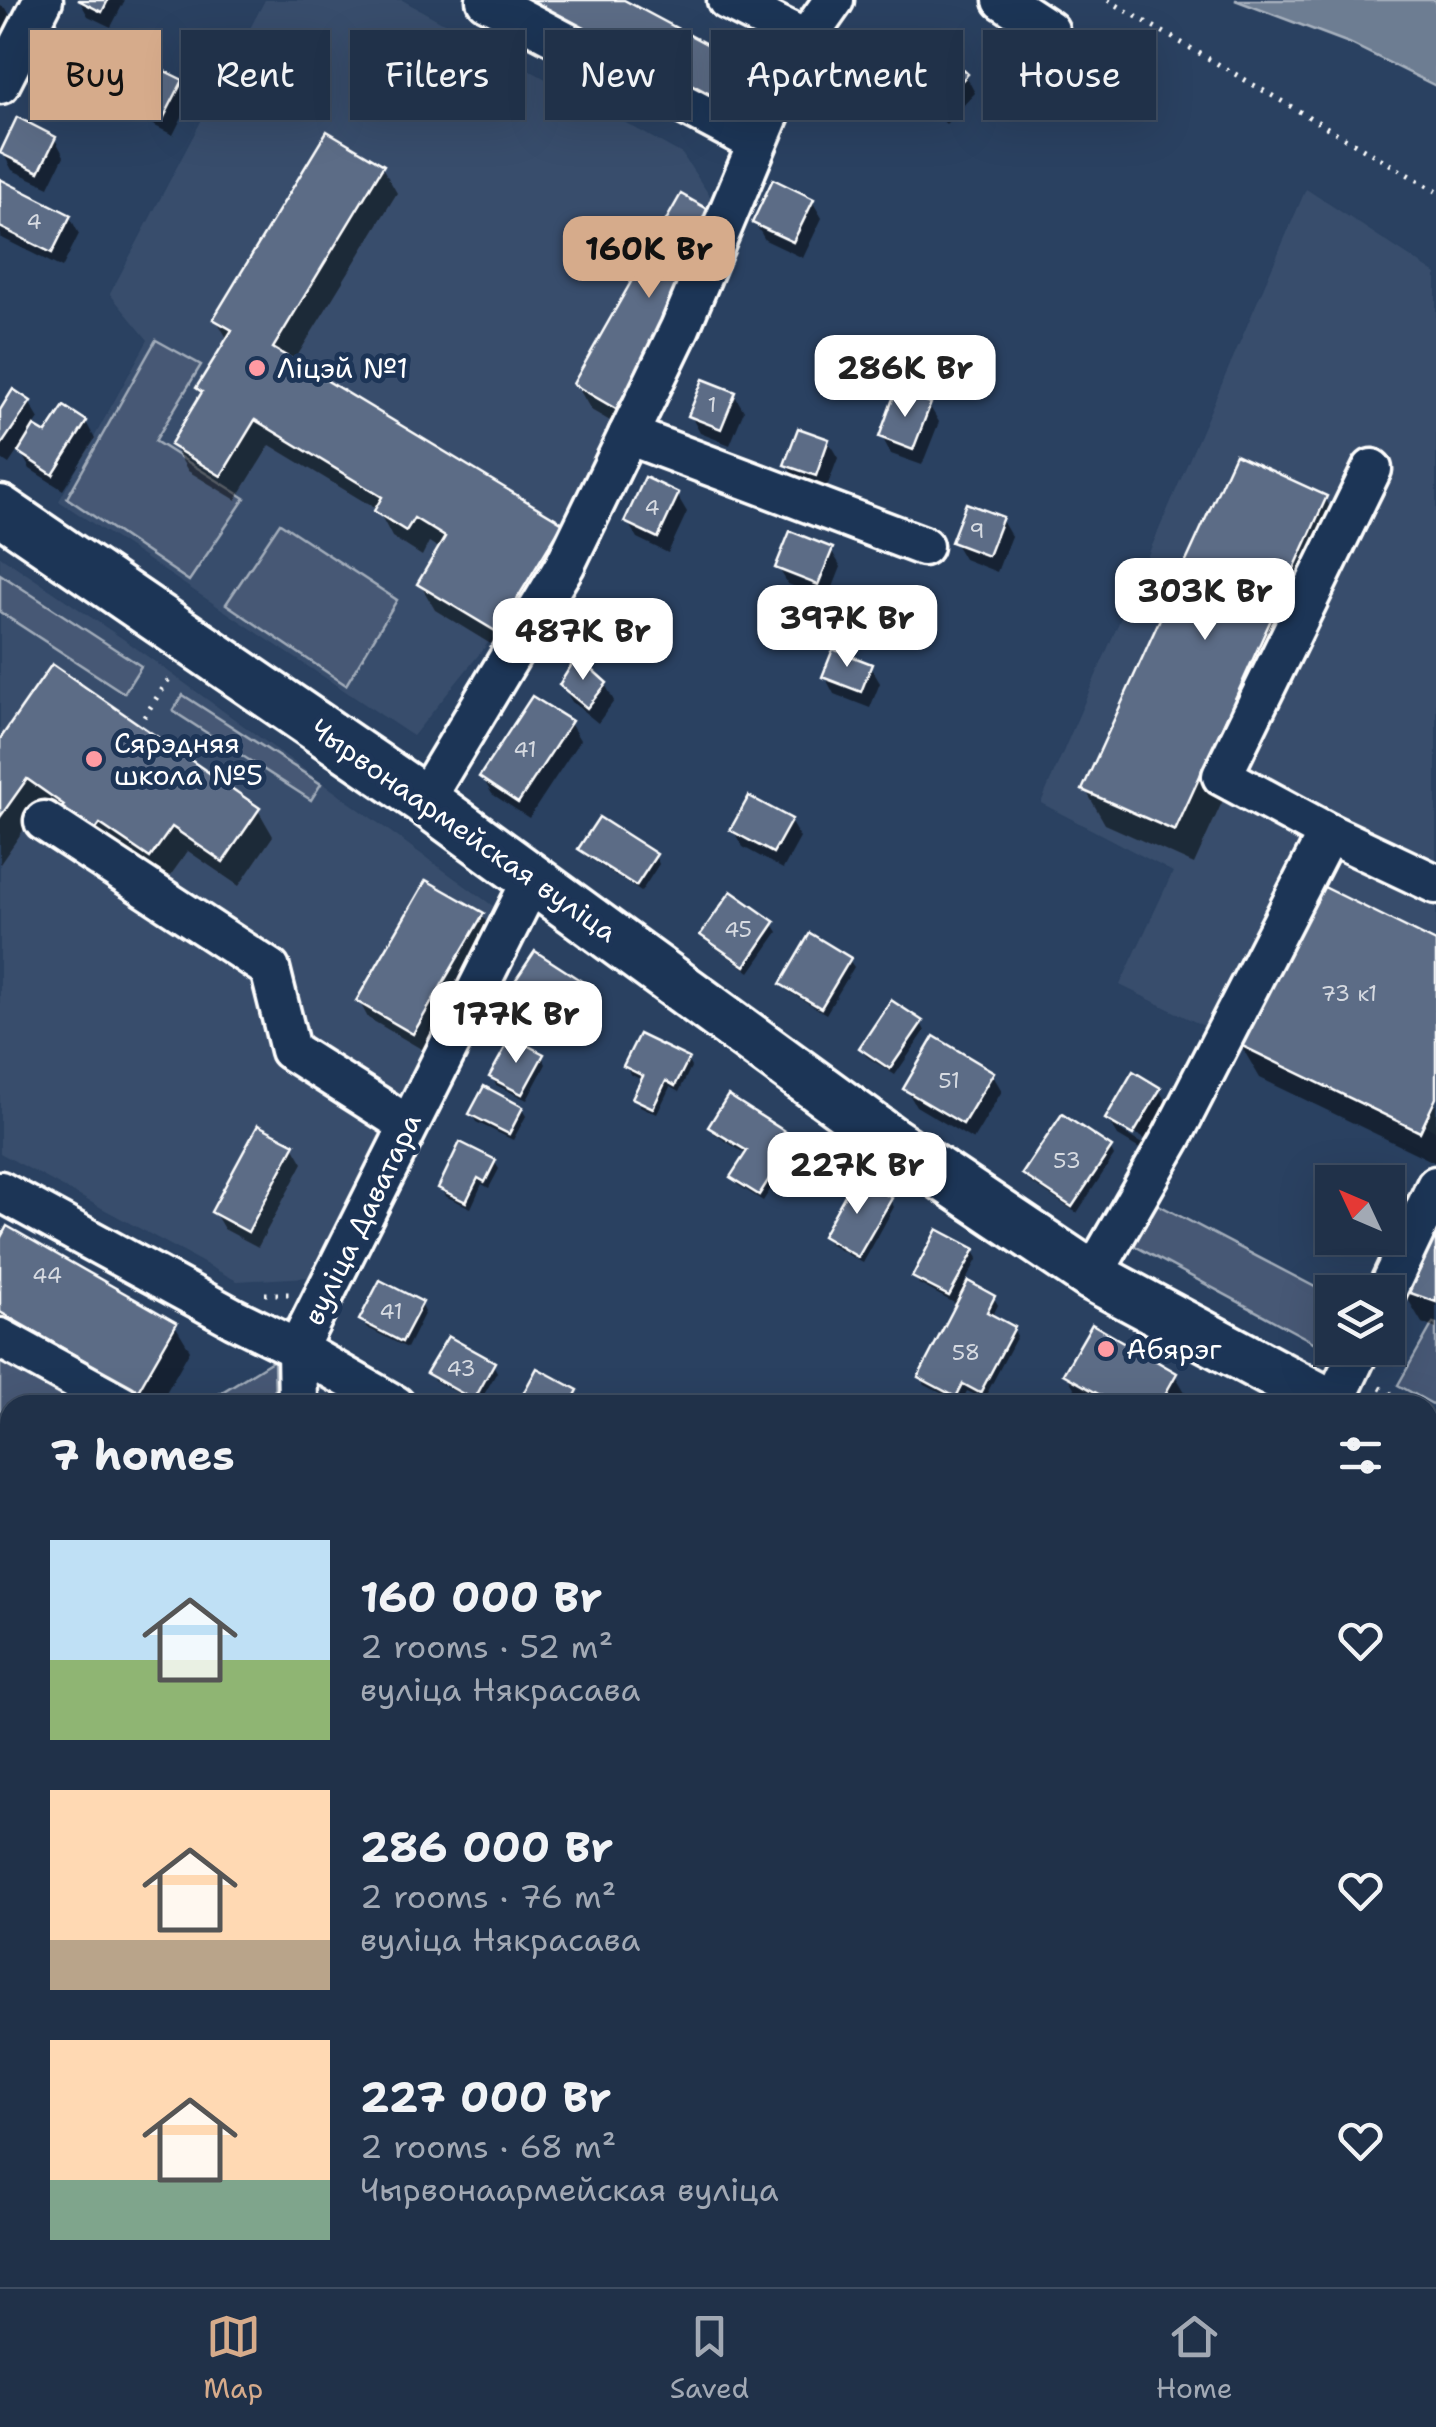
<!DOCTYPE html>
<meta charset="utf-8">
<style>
:root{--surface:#203149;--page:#283950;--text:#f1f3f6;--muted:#a2a9b4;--line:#3d4c61;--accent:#d6ab8b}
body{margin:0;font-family:"Shantell Sans",sans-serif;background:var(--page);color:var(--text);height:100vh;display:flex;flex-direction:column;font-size:38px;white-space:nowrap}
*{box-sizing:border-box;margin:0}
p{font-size:32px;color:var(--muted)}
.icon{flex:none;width:55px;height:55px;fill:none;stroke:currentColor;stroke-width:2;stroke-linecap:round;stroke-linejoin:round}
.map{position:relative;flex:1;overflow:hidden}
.sheet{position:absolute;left:0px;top:1395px;width:1438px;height:892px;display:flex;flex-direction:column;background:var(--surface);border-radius:30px 30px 0 0;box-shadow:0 10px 40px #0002,0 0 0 2px var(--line)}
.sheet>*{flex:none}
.guide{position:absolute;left:30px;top:30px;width:1378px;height:90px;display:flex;gap:20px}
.needle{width:65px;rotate:314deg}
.controls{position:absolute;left:1315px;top:1165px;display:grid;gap:20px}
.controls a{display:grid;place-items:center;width:90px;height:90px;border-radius:0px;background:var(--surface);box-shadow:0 10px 40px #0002,0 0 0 2px var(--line);font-size:50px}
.price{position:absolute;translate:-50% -85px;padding:0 22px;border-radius:20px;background:#fff;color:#222;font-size:32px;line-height:65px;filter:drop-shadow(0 2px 5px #0008)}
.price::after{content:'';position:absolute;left:50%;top:60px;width:30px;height:22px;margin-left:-15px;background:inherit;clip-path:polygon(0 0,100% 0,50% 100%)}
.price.selected{background:var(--accent);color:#111}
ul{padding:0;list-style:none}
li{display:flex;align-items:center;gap:30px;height:250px;padding:0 50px}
li span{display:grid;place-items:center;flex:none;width:280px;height:200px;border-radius:0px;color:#555}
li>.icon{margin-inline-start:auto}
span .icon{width:120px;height:120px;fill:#fffc;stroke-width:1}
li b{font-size:42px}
h2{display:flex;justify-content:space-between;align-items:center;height:120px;padding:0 50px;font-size:42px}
.pill{padding:0 35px;border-radius:0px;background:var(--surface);box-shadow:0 10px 40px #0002,0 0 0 2px var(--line);font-size:35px;line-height:90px}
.pill.selected{background:var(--accent);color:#111}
.tabs{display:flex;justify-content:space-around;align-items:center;height:140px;border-top:2px solid var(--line);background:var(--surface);font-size:28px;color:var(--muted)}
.tabs a{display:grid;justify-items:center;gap:5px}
.tabs .selected{color:var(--accent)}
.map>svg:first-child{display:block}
</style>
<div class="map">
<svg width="1436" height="2287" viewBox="0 0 1436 2287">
<rect width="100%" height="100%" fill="#2a4161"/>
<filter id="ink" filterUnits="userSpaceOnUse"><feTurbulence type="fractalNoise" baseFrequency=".01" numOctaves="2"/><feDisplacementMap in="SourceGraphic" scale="20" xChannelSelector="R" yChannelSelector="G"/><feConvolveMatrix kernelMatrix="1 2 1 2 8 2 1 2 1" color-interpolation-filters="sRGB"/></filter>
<g filter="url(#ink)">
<!-- built -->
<g fill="#394e6c">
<path d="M 265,0 L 402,0 L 682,154 L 725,219 L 616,409 L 563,523 L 497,632 L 413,736 L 59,501 L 148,340 L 110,294 Z"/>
<path d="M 1306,189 L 1436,274 L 1436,1131 L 1423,1125 L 1420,1132 L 1120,985 L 1173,872 L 1041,803 Z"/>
<path d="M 0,556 L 126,641 L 493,906 L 309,1277 L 237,1281 L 0,1153 Z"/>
</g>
<!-- green -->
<g fill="#465975" stroke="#a2acba" stroke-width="2.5">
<path d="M 156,340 L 201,365 L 155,441 L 245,498 L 189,581 L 67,498 Z"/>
<path d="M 280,523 L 397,600 L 346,685 L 226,604 Z"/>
<path d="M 0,574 L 141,666 L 124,693 L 0,612 Z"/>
<path d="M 183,695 L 321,784 L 311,800 L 173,711 Z"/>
<path d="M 1157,1204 L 1332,1296 L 1332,1348 L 1346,1348 L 1343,1358 L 1133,1245 Z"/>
<path d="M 1433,1323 L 1436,1324 L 1436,1406 L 1398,1385 Z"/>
<path d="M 0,1355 L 87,1405 L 10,1405 L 10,1568 L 0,1569 Z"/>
<path d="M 274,1360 L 275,1405 L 201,1405 Z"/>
<path d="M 10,1766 L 10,1857 L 0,1858 L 0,1767 Z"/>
<path d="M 0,2041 L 10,2041 L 10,2132 L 0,2133 Z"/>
</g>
<!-- water -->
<path fill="#6d7d92" stroke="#a7b1be" stroke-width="2.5" d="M 1235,0 L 1436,0 L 1436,86 L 1349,43 Z"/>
<!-- shadow -->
<g fill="#0007" fill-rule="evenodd">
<path d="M 79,0 L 125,0 L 111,27 L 88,16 Z"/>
<path d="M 619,0 L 757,74 L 761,81 L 738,125 Z"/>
<path d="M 0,6 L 6,8 L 15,25 L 0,56 Z"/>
<path d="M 903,76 L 966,76 L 975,93 L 946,124 L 913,93 Z"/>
<path d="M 181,82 L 191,99 L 173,135 L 133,115 L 123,98 Z"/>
<path d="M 55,139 L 64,156 L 49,187 L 12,170 L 3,153 Z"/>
<path d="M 382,167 L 397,193 L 293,363 L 561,525 L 576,551 L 512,657 L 435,610 L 420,584 L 440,549 L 429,542 L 422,556 L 392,537 L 378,510 L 270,445 L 236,500 L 188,471 L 173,445 L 203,396 L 199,388 L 228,340 L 216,319 Z"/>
<path d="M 0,182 L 70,217 L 79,234 L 62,268 L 0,237 Z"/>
<path d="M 812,201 L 822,218 L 803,258 L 765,240 L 755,223 Z"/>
<path d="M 723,221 L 738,246 L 631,433 L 591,410 L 576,384 Z"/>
<path d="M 734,394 L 744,411 L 730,445 L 700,433 L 691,416 Z"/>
<path d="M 29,402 L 39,419 L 33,428 L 47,437 L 86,422 L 95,439 L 63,490 L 30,469 L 19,449 L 9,464 L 0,458 L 0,413 Z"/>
<path d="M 929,405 L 939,422 L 922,465 L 891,454 L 882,437 Z"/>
<path d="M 828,441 L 838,458 L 825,492 L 797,482 L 787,465 Z"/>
<path d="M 677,495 L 687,512 L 668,553 L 637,538 L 627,521 Z"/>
<path d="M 1325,498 L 1345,532 L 1194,864 L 1105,824 L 1085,789 Z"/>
<path d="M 1001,519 L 1011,536 L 997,572 L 964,559 L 954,542 Z"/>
<path d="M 831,550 L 841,567 L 828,600 L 788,584 L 778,567 Z"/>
<path d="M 870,666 L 880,683 L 870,708 L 834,694 L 825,677 Z"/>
<path d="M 605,684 L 614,701 L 598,723 L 572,702 L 562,685 Z"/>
<path d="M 570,723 L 580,740 L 529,818 L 492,794 L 482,777 Z"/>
<path d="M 0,744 L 258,810 L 273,836 L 239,886 L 188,851 L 165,883 L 42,803 L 0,864 Z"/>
<path d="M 790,821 L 800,838 L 783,869 L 743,847 L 733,830 Z"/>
<path d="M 581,849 L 655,856 L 659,864 L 641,892 L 586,856 Z"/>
<path d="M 482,915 L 492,932 L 423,1050 L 368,1018 L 359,1001 Z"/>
<path d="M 773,924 L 778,932 L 750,972 L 708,942 L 703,935 Z"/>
<path d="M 1436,944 L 1436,1163 L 1260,1078 L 1240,1044 Z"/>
<path d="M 849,960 L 854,967 L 826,1014 L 788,991 L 783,984 Z"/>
<path d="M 516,984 L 581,984 L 585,992 L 573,1009 L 568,1006 L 545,1040 L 518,1022 L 513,1015 L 526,995 L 520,992 Z"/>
<path d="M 921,1023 L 925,1031 L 895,1075 L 866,1056 L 862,1048 Z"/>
<path d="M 542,1056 L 546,1064 L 527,1100 L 496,1085 L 492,1077 Z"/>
<path d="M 687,1060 L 691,1067 L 679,1092 L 670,1087 L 657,1114 L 640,1106 L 635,1098 L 644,1081 L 630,1074 L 626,1066 Z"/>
<path d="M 992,1074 L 1002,1091 L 973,1140 L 916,1106 L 906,1089 Z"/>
<path d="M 1159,1090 L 1169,1107 L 1143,1151 L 1118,1136 L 1108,1119 ZM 1119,1124 L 1145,1139 L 1142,1144 L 1119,1130 Z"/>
<path d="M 521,1108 L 526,1116 L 513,1140 L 476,1122 L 472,1114 Z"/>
<path d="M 711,1127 L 793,1140 L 798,1147 L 763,1201 L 738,1185 L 733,1177 L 747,1155 L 715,1134 Z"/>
<path d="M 293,1146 L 303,1163 L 258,1247 L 224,1229 L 214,1212 Z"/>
<path d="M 1110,1148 L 1114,1156 L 1077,1213 L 1030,1182 L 1025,1174 Z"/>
<path d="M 494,1161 L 499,1169 L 489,1188 L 482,1184 L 471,1208 L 445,1196 L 441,1188 Z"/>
<path d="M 890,1199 L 894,1207 L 863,1263 L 829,1244 L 825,1236 Z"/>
<path d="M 1436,1236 L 1436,1329 L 1422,1323 L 1402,1289 Z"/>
<path d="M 0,1244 L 175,1325 L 190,1350 L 159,1405 L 136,1405 L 0,1328 Z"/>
<path d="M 973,1250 L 978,1258 L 965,1282 L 994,1298 L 998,1305 L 992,1317 L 1013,1328 L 1017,1336 L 984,1399 L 967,1391 L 961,1403 L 925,1385 L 920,1377 L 958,1305 L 919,1284 L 915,1276 Z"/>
<path d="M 421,1304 L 425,1312 L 407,1348 L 366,1327 L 362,1320 Z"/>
<path d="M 493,1364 L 497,1372 L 478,1405 L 434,1380 L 429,1373 Z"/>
<path d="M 1066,1374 L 1175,1375 L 1185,1392 L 1178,1405 L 1101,1405 L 1076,1391 Z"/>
<path d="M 576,1392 L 581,1400 L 578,1405 L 519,1405 Z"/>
<path d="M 1436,1507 L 1436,1591 L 1428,1586 L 1428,1524 Z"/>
<path d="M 10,1658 L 10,1779 L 0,1779 L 0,1659 Z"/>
<path d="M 1428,1824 L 1436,1831 L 1436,1839 L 1428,1853 Z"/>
<path d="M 10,1920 L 10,2041 L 0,2041 L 0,1921 Z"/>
<path d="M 1428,1930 L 1436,1931 L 1436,1979 L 1428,1977 Z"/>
<path d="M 0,2198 L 10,2198 L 10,2278 L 174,2278 L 175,2287 L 0,2287 Z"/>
<rect x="230" y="2278" width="82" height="9"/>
</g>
<!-- building -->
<g fill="#5b6c86" stroke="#fff" stroke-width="2.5">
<path d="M 78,0 L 108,0 L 102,12 Z"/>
<path d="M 511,0 L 624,0 L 759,72 L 734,119 Z"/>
<path d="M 932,41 L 968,74 L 935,109 L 900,76 Z"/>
<path d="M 140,59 L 183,80 L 163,119 L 120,98 Z"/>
<path d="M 17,117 L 56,137 L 39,172 L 0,153 Z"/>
<path d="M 327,131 L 384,165 L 273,348 L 563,523 L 497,632 L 417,584 L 445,537 L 414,518 L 406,531 L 374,511 L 382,497 L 255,420 L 221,476 L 170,445 L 202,392 L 196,388 L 232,330 L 213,319 Z"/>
<path d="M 0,179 L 71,215 L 52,253 L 0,227 Z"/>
<path d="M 773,179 L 814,199 L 793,242 L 752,223 Z"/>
<path d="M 681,194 L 725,219 L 616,409 L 573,384 Z"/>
<path d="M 703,379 L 736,392 L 721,429 L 688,416 Z"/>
<path d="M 13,389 L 31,401 L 0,447 L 0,410 Z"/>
<path d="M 896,390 L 931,403 L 913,450 L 879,437 Z"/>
<path d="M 64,406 L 87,421 L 53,475 L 18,452 L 34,426 L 46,433 Z"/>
<path d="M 798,428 L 829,439 L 816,476 L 784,465 Z"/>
<path d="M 1235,454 L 1327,496 L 1175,831 L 1082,790 Z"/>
<path d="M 645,477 L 679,493 L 658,538 L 624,522 Z"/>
<path d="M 966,503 L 1003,517 L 988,556 L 951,542 Z"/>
<path d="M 790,531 L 833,548 L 818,585 L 775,568 Z"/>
<path d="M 833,649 L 872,664 L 861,692 L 822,677 Z"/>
<path d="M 577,656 L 607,683 L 587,708 L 559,685 Z"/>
<path d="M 52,664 L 260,808 L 223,862 L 172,827 L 150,858 L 100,824 L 89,839 L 56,816 L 64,805 L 27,779 L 0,817 L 0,739 Z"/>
<path d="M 532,696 L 572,721 L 518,803 L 479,777 Z"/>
<path d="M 749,796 L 792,819 L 773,853 L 730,830 Z"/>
<path d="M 599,817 L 657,854 L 636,886 L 578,849 Z"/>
<path d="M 426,880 L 484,913 L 413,1034 L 356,1001 Z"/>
<path d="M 1316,883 L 1436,942 L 1436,1098 L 1420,1132 L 1238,1044 Z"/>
<path d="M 731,891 L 775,922 L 745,966 L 700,935 Z"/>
<path d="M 810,933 L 851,958 L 821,1008 L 780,984 Z"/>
<path d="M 535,951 L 583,982 L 569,1003 L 563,1000 L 540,1034 L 510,1015 L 525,992 L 513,984 Z"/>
<path d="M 891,1000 L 923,1021 L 890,1069 L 859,1048 Z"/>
<path d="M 639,1034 L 689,1058 L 675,1086 L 666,1081 L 653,1108 L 632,1098 L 643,1076 L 623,1066 Z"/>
<path d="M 934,1036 L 994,1072 L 963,1124 L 903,1089 Z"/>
<path d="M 511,1037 L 544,1054 L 522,1094 L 489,1077 Z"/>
<path d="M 1133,1071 L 1161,1088 L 1133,1135 L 1105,1119 Z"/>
<path d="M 484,1086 L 523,1107 L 509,1134 L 469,1114 Z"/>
<path d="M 728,1095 L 795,1138 L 759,1195 L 730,1177 L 747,1151 L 708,1127 Z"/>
<path d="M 1062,1114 L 1112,1147 L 1072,1207 L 1022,1174 Z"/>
<path d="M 258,1125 L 295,1144 L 248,1232 L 211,1212 Z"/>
<path d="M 460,1142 L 496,1160 L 485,1182 L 478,1178 L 466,1202 L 438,1188 Z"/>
<path d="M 855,1177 L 892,1198 L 858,1257 L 822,1236 Z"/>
<path d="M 7,1226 L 177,1323 L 138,1391 L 0,1312 L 0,1239 Z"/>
<path d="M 937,1229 L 975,1249 L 949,1296 L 912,1277 Z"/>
<path d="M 1426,1229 L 1436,1233 L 1436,1302 L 1399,1289 Z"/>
<path d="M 380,1280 L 423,1302 L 402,1342 L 359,1320 Z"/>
<path d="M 968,1281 L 995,1296 L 987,1312 L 1015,1327 L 980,1393 L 963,1384 L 956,1397 L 918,1377 Z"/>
<path d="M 1092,1324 L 1177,1373 L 1159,1405 L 1118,1405 L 1063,1374 Z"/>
<path d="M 448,1336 L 495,1362 L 474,1400 L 426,1373 Z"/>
<path d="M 537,1368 L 578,1390 L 570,1405 L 517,1405 Z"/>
<path d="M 1435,1504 L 1436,1505 L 1436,1587 L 1428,1583 L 1428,1518 Z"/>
<rect x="0" y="1656" width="10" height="56"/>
<rect x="0" y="1918" width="10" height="56"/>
<path d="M 1428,1927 L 1436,1929 L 1436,1973 L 1428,1971 Z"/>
<path d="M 10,2195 L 10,2251 L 0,2252 L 0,2196 Z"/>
<rect x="227" y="2278" width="77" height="9"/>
<rect x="1372" y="2278" width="51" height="9"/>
<path d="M 502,2281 L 502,2287 L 433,2287 L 433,2286 Z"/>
</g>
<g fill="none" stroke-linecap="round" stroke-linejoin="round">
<!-- minor casing -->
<g stroke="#fff" stroke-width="45">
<g id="minor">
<path d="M 486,0 L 757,143"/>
<path d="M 727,0 L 795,34"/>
<path d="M 1003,0 L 1049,30"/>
<path d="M 0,84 L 43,0"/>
<path d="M 628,435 L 923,546"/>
<path d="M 424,800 L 565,565 L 680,328 L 779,92 L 815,27 L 834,0"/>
<path d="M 44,821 L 270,969 L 290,1050 L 408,1125"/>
<path d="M 1328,833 L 1436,884"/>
<path d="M 0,1191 L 234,1318 L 297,1349 L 395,1405"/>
<path d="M 1092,1276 L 1172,1137 L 1328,833 L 1222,776 L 1372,469"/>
<path d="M 1386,1292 L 1436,1186"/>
<path d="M 0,1338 L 122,1405"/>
<path d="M 298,1405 L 297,1349 L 533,878"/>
<path d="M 1333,1405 L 1360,1348"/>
<path d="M 0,1619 L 10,1619"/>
<path d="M 0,1753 L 10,1753"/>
<path d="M 1428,1889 L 1436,1872"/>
<path d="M 0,1892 L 10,1892"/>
<path d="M 0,2031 L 10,2031"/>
<path d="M 0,2148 L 10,2147"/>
<path d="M 182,2278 L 183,2287"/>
<path d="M 340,2278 L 341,2287"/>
<path d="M 548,2278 L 551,2287"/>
<path d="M 1007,2287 L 1075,2279"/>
</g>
</g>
<!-- major casing -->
<g stroke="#fff" stroke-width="55">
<g id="major">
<path d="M 0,510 L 424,800 L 891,1141 L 1092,1276 L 1333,1405"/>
<path d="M 1428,1455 L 1436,1459"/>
</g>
</g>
<!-- path -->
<g stroke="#fff" stroke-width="5" stroke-dasharray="2.5 8" stroke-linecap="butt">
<path d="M 1108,0 L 1436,191"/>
<path d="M 144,717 L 169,679"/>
<path d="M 265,1294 L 289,1294"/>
<path d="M 1380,1388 L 1412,1405"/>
</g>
<!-- minor -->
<use href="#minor" stroke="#1d3557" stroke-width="38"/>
<!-- major -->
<use href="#major" stroke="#1d3557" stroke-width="48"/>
</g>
</g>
<!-- markers -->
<g fill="#ff9aa2" stroke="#1d3557" stroke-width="4">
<circle cx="257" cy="368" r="10"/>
<circle cx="94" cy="759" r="10"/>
<circle cx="1106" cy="1349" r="10"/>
</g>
<g text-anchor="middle" stroke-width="10" stroke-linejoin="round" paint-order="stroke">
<!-- number labels -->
<g font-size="22" fill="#d6dae1">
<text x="34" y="229">4</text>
<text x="712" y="412">1</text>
<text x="652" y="515">4</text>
<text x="977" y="538">9</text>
<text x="525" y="757">41</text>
<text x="738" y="937">45</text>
<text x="1349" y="1001">73 к1</text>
<text x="949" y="1088">51</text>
<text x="1067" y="1168">53</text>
<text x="47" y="1283">44</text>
<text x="391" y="1319">41</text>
<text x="966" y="1360">58</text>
<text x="461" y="1376">43</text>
</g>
<!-- poi labels -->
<g font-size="28" fill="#fff" stroke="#1d3557" text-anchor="start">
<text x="277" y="378">Ліцэй №1</text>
<text x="114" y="753">Сярэдняя<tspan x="114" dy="32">школа №5</tspan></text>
<text x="1126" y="1359">Абярэг</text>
</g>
<!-- street labels -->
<g font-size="28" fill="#fff" stroke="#1d3557">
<text transform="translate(464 830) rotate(35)" y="10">Чырвонаармейская вуліца</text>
<text transform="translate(362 1219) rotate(-64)" y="10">вуліца Даватара</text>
</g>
</g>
</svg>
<div class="controls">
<a><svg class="needle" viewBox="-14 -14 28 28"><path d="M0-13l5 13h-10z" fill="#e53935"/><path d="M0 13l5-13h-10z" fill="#a2a9b4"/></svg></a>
<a><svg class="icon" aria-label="layers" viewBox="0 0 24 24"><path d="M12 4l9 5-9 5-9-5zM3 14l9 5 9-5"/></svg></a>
</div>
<b class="price selected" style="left:649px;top:301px">160K Br</b>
<b class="price" style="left:905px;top:420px">286K Br</b>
<b class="price" style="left:1205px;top:643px">303K Br</b>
<b class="price" style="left:847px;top:670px">397K Br</b>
<b class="price" style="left:583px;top:683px">487K Br</b>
<b class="price" style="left:516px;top:1066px">177K Br</b>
<b class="price" style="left:857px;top:1217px">227K Br</b>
<div class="guide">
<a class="pill selected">Buy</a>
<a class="pill">Rent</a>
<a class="pill">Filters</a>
<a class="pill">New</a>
<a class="pill">Apartment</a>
<a class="pill">House</a>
</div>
<section class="sheet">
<h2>7 homes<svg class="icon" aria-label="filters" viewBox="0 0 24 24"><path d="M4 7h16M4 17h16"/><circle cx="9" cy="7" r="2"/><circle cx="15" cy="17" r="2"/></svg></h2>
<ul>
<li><span style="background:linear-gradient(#bfe0f5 60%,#8fb573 0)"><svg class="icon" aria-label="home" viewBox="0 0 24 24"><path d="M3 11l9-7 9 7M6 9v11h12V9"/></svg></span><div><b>160 000 Br</b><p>2 rooms · 52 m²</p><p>вуліца Някрасава</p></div><svg class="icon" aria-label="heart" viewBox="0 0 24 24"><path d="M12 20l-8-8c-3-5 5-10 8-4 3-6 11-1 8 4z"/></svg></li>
<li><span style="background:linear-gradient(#ffd9b3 75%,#b9a48a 0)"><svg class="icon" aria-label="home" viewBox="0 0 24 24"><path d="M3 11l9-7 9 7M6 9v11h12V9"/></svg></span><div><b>286 000 Br</b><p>2 rooms · 76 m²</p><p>вуліца Някрасава</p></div><svg class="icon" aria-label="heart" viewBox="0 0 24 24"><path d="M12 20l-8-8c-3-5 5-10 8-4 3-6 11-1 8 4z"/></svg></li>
<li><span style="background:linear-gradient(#ffd9b3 70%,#7fa58c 0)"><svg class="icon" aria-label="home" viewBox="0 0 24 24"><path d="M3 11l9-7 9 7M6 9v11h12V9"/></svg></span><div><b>227 000 Br</b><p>2 rooms · 68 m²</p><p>Чырвонаармейская вуліца</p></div><svg class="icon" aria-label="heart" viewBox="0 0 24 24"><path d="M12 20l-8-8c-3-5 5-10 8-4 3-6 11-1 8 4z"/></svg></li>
</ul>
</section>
</div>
<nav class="tabs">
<a class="selected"><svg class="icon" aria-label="map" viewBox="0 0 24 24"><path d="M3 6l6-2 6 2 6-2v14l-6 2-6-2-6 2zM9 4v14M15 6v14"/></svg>Map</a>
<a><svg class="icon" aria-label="saved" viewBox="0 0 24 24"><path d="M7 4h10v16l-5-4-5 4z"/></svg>Saved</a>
<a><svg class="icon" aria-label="home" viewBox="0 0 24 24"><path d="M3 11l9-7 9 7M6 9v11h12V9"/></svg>Home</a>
</nav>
